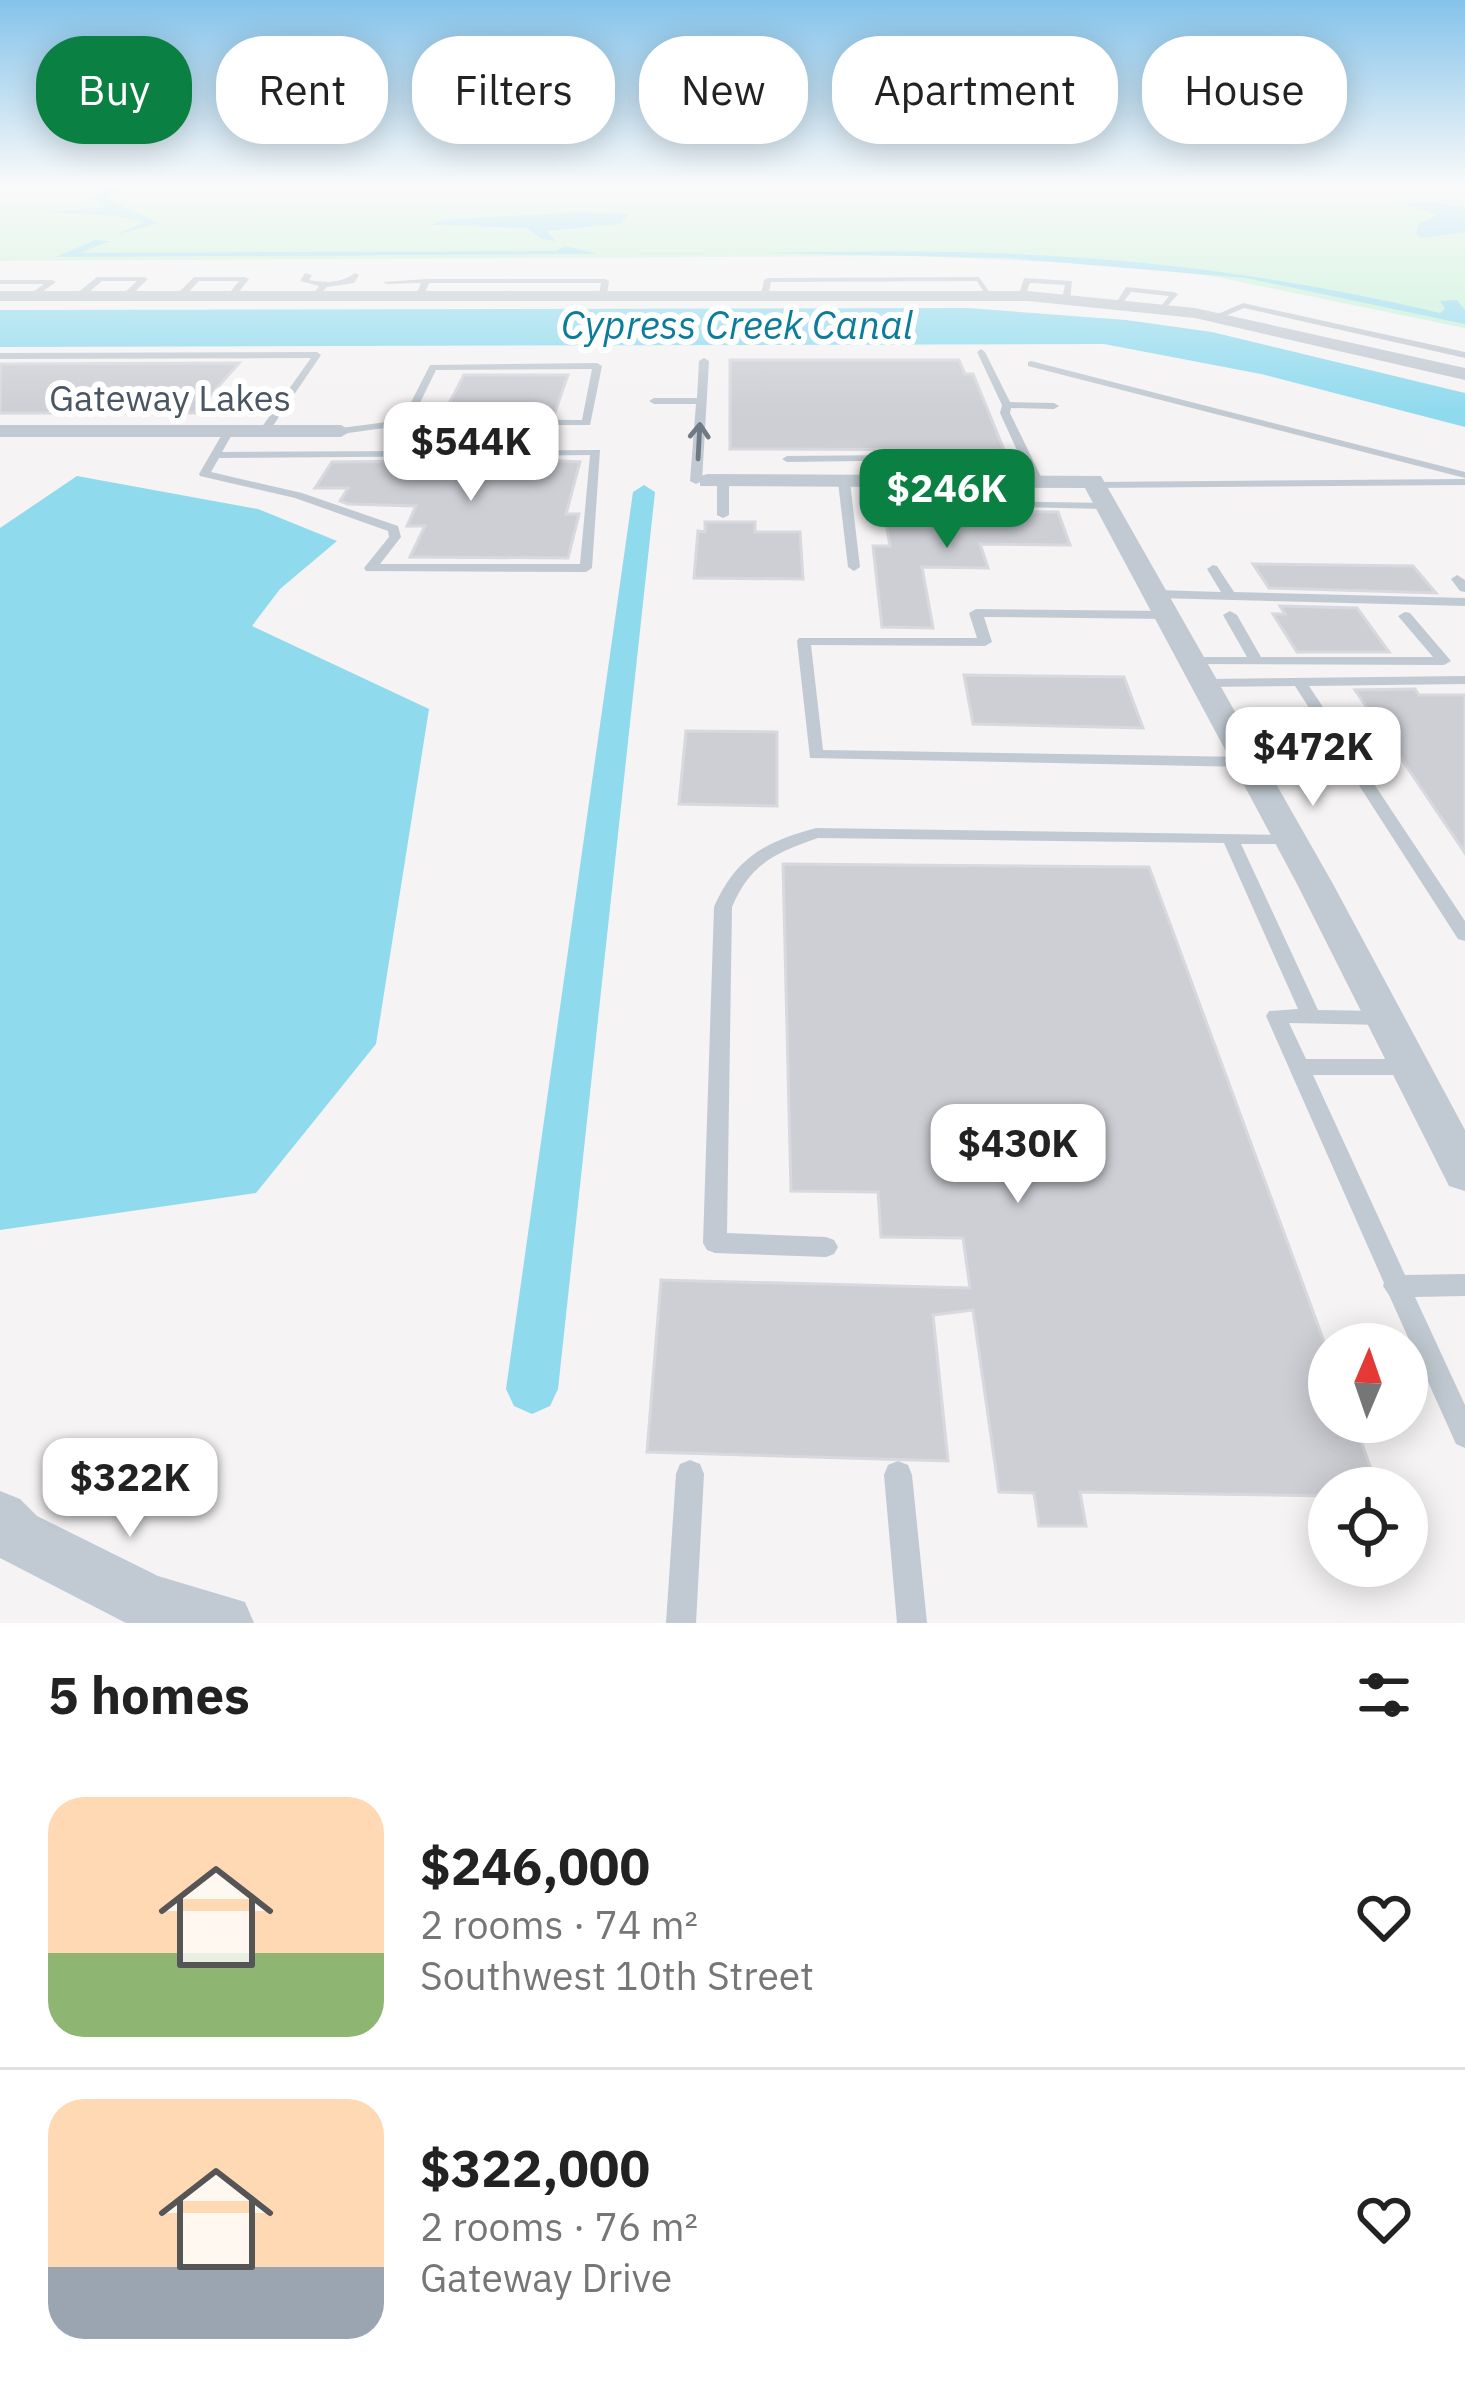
<!DOCTYPE html>
<meta charset="utf-8">
<style>
:root{--surface:#fff;--page:#f2f2f2;--text:#222;--muted:#767676;--line:#e0e0e0;--accent:#0b8043}
body{margin:0;font-family:"IBM Plex Sans",sans-serif;background:var(--page);color:var(--text);height:100vh;display:flex;flex-direction:column;font-size:45px;white-space:nowrap}
*{box-sizing:border-box;margin:0}
p{font-size:39px;color:var(--muted)}
.icon{flex:none;width:66px;height:66px;fill:none;stroke:currentColor;stroke-width:2;stroke-linecap:round;stroke-linejoin:round}
.map{position:relative;height:1623px;overflow:hidden}
.drawer{display:flex;flex-direction:column;background:var(--surface);flex:1}
.drawer>*{flex:none}
.banner{position:absolute;left:36px;top:36px;width:1395px;height:108px;display:flex;gap:24px}
.needle{width:78px;rotate:2deg}
.tools{position:absolute;left:1308px;top:1323px;display:grid;gap:24px}
.tools a{display:grid;place-items:center;width:120px;height:120px;border-radius:50%;background:var(--surface);box-shadow:0 6px 30px #0003;font-size:60px}
.price{position:absolute;translate:-50% -102px;padding:0 27px;border-radius:24px;background:#fff;color:#222;font-size:39px;line-height:78px;filter:drop-shadow(0 3px 6px #0008)}
.price::after{content:'';position:absolute;left:50%;top:72px;width:36px;height:27px;margin-left:-18px;background:inherit;clip-path:polygon(0 0,100% 0,50% 100%)}
.price.active{background:var(--accent);color:#fff}
ul{padding:0;list-style:none}
li{display:flex;align-items:center;gap:36px;height:300px;padding:0 48px}
li+li{border-top:3px solid var(--line)}
li span{display:grid;place-items:center;flex:none;width:336px;height:240px;border-radius:36px;color:#555}
li>.icon{margin-inline-start:auto}
span .icon{width:144px;height:144px;fill:#fffc;stroke-width:1}
li b{font-size:51px}
h2{display:flex;justify-content:space-between;align-items:center;height:144px;padding:0 48px;font-size:51px}
.chip{padding:0 42px;border-radius:48px;background:var(--surface);box-shadow:0 6px 30px #0003;font-size:42px;line-height:108px}
.chip.active{background:var(--accent);color:#fff}
.map>svg:first-child{display:block}
</style>
<div class="map">
<svg width="1465" height="1623" viewBox="0 0 1465 1623">
<rect width="100%" height="100%" fill="#f5f3f3"/>
<!-- green -->
<path fill="#c3f1d5" d="M 0,185 L 1465,185 L 1465,328 L 1211,276 L 1115,265 L 917,256 L 0,261 Z"/>
<!-- water -->
<g fill="#90daee">
<path d="M 113,185 L 125,185 L 107,199 L 159,223 L 116,235 L 144,222 L 117,216 L 43,212 L 105,207 L 92,197 Z"/>
<path d="M 1433,202 L 1465,207 L 1465,232 L 1421,238 L 1416,234 L 1418,224 L 1437,215 L 1401,204 Z"/>
<path d="M 579,212 L 630,214 L 620,224 L 546,231 L 556,241 L 542,239 L 526,228 L 431,225 L 442,220 Z"/>
<path d="M 95,240 L 110,241 L 80,253 L 557,251 L 565,246 L 598,254 C 728,255 859,249 989,253 C 1142,258 1291,277 1440,313 L 1445,309 L 1440,301 L 1457,300 L 1465,310 L 1465,324 L 1246,278 L 1007,258 L 761,253 L 56,257 Z"/>
<path d="M 967,308 L 1126,320 L 1212,332 L 1465,393 L 1465,427 L 1261,374 L 1104,344 L 0,347 L 0,310 Z"/>
<path d="M 77,476 L 258,509 L 337,541 L 280,589 L 252,626 L 429,709 L 376,1044 L 256,1193 L 0,1230 L 0,528 Z"/>
</g>
<g fill="none" stroke-linecap="round" stroke-linejoin="round">
<!-- canal -->
<path fill="#90daee" fill-rule="evenodd" d="M 644,485 L 655,492 L 558,1389 L 550,1406 L 532,1414 L 514,1406 L 506,1389 L 633,492 Z"/>
</g>
<!-- building -->
<g fill="#cdcfd5" stroke="#d7d9de" stroke-width="3">
<path d="M 730,360 L 959,360 L 965,374 L 973,374 L 1004,450 L 730,449 Z"/>
<path d="M 239,363 L 195,413 L 0,413 L 0,364 Z"/>
<path d="M 464,375 L 568,375 L 554,415 L 443,415 Z"/>
<path d="M 436,430 L 550,430 L 544,446 L 427,446 Z"/>
<path d="M 540,460 L 580,462 L 566,514 L 579,514 L 568,558 L 410,557 L 425,526 L 407,526 L 416,506 L 348,504 L 340,501 L 348,488 L 315,488 L 332,462 Z"/>
<path d="M 925,503 L 968,503 L 976,511 L 1058,512 L 1070,545 L 980,544 L 988,568 L 922,567 L 933,628 L 882,627 L 873,546 L 890,546 L 885,518 L 896,518 L 895,510 L 927,510 Z"/>
<path d="M 705,522 L 755,522 L 755,532 L 800,532 L 803,579 L 694,578 L 698,531 L 705,532 Z"/>
<path d="M 1253,564 L 1413,566 L 1436,593 L 1269,588 Z"/>
<path d="M 1280,606 L 1357,608 L 1389,652 L 1297,652 L 1273,614 L 1285,614 Z"/>
<path d="M 964,675 L 1124,677 L 1143,728 L 973,724 Z"/>
<path d="M 1415,689 L 1419,695 L 1465,695 L 1465,853 L 1355,690 Z"/>
<path d="M 686,731 L 777,732 L 777,806 L 679,804 Z"/>
<path d="M 783,864 L 1149,867 L 1329,1355 L 1329,1422 L 1354,1422 L 1378,1488 L 1329,1488 L 1329,1496 L 1080,1492 L 1086,1526 L 1039,1526 L 1034,1493 L 999,1492 L 973,1310 L 933,1315 L 948,1461 L 647,1452 L 661,1280 L 970,1288 L 963,1238 L 881,1237 L 878,1192 L 791,1191 Z"/>
</g>
<g fill="none" stroke-linecap="round" stroke-linejoin="round">
<!-- lane -->
<g fill="#c1cad2" fill-rule="evenodd">
<path d="M 361,185 L 370,185 L 371,186 L 368,188 Z"/>
<path d="M 305,273 L 312,275 L 309,280 C 326,283 342,283 355,273 L 359,275 L 354,283 L 327,287 L 317,297 L 313,295 L 319,286 L 300,281 Z"/>
<path d="M 97,277 L 144,277 L 148,279 L 128,298 L 121,296 L 137,281 L 102,281 L 82,298 L 76,298 L 76,294 Z"/>
<path d="M 194,277 L 245,277 L 249,279 L 234,298 L 227,296 L 239,281 L 199,281 L 183,298 L 177,298 L 177,294 Z"/>
<path d="M 979,277 L 992,296 L 986,296 L 977,281 L 771,282 L 768,296 L 761,294 L 764,280 L 768,278 Z"/>
<path d="M 1024,278 L 1072,281 L 1070,299 L 1066,301 L 1062,299 L 1065,285 L 1030,283 L 1024,298 L 1018,298 Z"/>
<path d="M 426,279 L 605,279 L 609,281 L 607,294 L 603,296 L 599,294 L 601,283 L 429,283 L 424,295 L 420,297 L 416,295 L 421,283 L 387,284 L 383,282 Z"/>
<path d="M 0,280 L 52,280 L 56,282 L 33,298 L 30,294 L 44,284 L 0,284 Z"/>
<path d="M 1126,287 L 1174,292 L 1178,294 L 1163,311 L 1159,309 L 1169,296 L 1131,292 L 1121,305 L 1115,305 Z"/>
<path d="M 1243,303 L 1465,352 L 1465,358 L 1244,308 L 1218,319 L 1211,317 Z"/>
<path d="M 981,349 L 985,352 L 1010,402 L 1054,403 L 1059,406 L 1054,409 L 1011,408 L 1010,413 L 1043,481 L 1041,483 L 1031,481 L 1000,413 L 1002,405 L 977,352 Z"/>
<path d="M 0,353 L 317,352 L 321,355 L 268,433 L 264,434 L 259,431 L 311,358 L 0,359 Z"/>
<path d="M 704,358 L 709,361 L 702,481 L 696,484 L 690,481 L 696,404 L 654,404 L 649,401 L 654,398 L 697,398 L 699,361 Z"/>
<path d="M 1031,361 L 1465,472 L 1465,478 L 1028,366 L 1028,362 Z"/>
<path d="M 597,363 L 602,366 L 590,425 L 406,425 L 341,434 L 336,431 L 341,428 L 402,420 L 430,365 ZM 592,369 L 582,420 L 412,419 L 436,370 Z"/>
<path d="M 229,428 L 234,431 L 222,452 L 600,450 L 592,568 L 586,572 L 366,571 L 364,568 L 389,537 L 388,531 L 295,498 L 200,476 L 199,474 L 224,431 ZM 590,455 L 580,564 L 380,564 L 401,537 L 398,526 L 302,493 L 211,472 L 219,458 Z"/>
<path d="M 1008,454 L 1012,455 L 1012,459 L 787,462 L 782,459 L 787,456 Z"/>
<path d="M 723,479 L 729,482 L 729,515 L 723,518 L 717,515 L 717,482 Z"/>
<path d="M 844,479 L 850,482 L 860,567 L 854,571 L 848,567 L 838,482 Z"/>
<path d="M 1465,479 L 1465,485 L 1095,488 L 1089,485 L 1095,482 Z"/>
<path d="M 980,501 L 1107,503 L 1113,506 L 1107,509 L 976,506 L 976,502 Z"/>
<path d="M 1213,565 L 1217,566 L 1234,592 L 1465,598 L 1465,606 L 1156,598 L 1150,594 L 1156,590 L 1221,592 L 1207,569 Z"/>
<path d="M 1457,575 L 1465,580 L 1465,592 L 1460,591 L 1451,579 Z"/>
<path d="M 976,609 L 1167,611 L 1174,615 L 1167,619 L 984,617 L 992,642 L 985,646 L 811,645 L 823,750 L 1248,757 L 1256,762 L 1248,767 L 810,758 L 797,641 L 799,638 L 977,638 L 969,613 Z"/>
<path d="M 1230,611 L 1237,615 L 1261,657 L 1433,657 L 1398,616 L 1405,612 L 1410,613 L 1451,661 L 1444,665 L 1187,664 L 1187,658 L 1192,657 L 1247,657 L 1223,615 Z"/>
<path d="M 1465,676 L 1465,684 L 1309,686 L 1465,921 L 1465,941 L 1458,939 L 1295,686 L 1205,687 L 1198,683 L 1205,679 Z"/>
<path d="M 816,828 L 1296,835 L 1298,839 L 1290,844 L 1241,844 L 1318,1010 L 1384,1011 L 1391,1013 L 1394,1018 L 1391,1023 L 1384,1025 L 1289,1023 L 1306,1059 L 1410,1059 L 1417,1061 L 1420,1067 L 1417,1073 L 1410,1075 L 1313,1075 L 1405,1275 L 1465,1274 L 1465,1296 L 1415,1297 L 1465,1405 L 1465,1448 L 1456,1444 L 1389,1295 L 1383,1286 L 1384,1283 L 1266,1016 L 1269,1011 L 1298,1009 L 1224,843 L 818,838 C 775,853 750,864 732,907 L 727,1233 L 826,1237 L 834,1240 L 838,1247 L 834,1254 L 826,1257 L 715,1253 L 707,1250 L 703,1243 L 714,907 C 736,857 765,842 816,828 Z"/>
<path d="M 690,1460 L 700,1464 L 704,1474 L 696,1623 L 666,1623 L 676,1474 L 680,1464 Z"/>
<path d="M 898,1461 L 908,1465 L 912,1475 L 927,1623 L 897,1623 L 884,1475 L 888,1465 Z"/>
</g>
<!-- street -->
<g fill="#c1cad2" fill-rule="evenodd">
<path d="M 0,291 L 1028,291 L 1195,308 L 1465,368 L 1465,380 L 1195,318 L 1028,301 L 0,301 Z"/>
<path d="M 0,425 L 341,425 L 351,431 L 341,437 L 0,437 Z"/>
<path d="M 708,474 L 1101,476 L 1333,884 L 1465,1130 L 1465,1191 L 1449,1186 L 1297,884 L 1085,488 L 700,486 L 700,476 Z"/>
<path d="M 0,1491 L 20,1499 L 37,1516 L 158,1576 L 245,1602 L 254,1623 L 126,1623 L 0,1558 Z"/>
</g>
</g>
<!-- one-way arrows -->
<defs><path id="oneway-shaft" d="M-6 0H5M1.5-3L5.5 0L1.5 3" fill="none" stroke-width="1.6" stroke-linecap="round" stroke-linejoin="round" transform="scale(3)"/></defs>
<use stroke="#6e7983" href="#oneway-shaft" transform="translate(699 441) rotate(-87)"/>
<!-- sky -->
<linearGradient id="sky" x2="0" y2="1"><stop stop-color="#85c3ea"/><stop offset="0.45" stop-color="#fafafa"/><stop offset="1" stop-color="#fafafa" stop-opacity="0"/></linearGradient>
<rect width="1465" height="412" fill="url(#sky)"/>
<g text-anchor="middle" stroke-width="12" stroke-linejoin="round" paint-order="stroke">
<!-- far-street labels -->
<g font-size="36" fill="#4a5661" stroke="#fff">
<text x="170" y="411">Gateway Lakes</text>
</g>
<!-- far-water labels -->
<g font-size="39" font-style="italic" fill="#0c7c9b" stroke="#fff">
<text x="737" y="339">Cypress Creek Canal</text>
</g>
</g>
</svg>
<div class="tools">
<a><svg class="needle" viewBox="-14 -14 28 28"><path d="M0-13l5 13h-10z" fill="#e53935"/><path d="M0 13l5-13h-10z" fill="#767676"/></svg></a>
<a><svg class="icon" aria-label="locate" viewBox="0 0 24 24"><circle cx="12" cy="12" r="6"/><path d="M12 2v4M12 18v4M2 12h4M18 12h4"/></svg></a>
</div>
<b class="price" style="left:471px;top:504px">$544K</b>
<b class="price active" style="left:947px;top:551px">$246K</b>
<b class="price" style="left:1313px;top:809px">$472K</b>
<b class="price" style="left:1018px;top:1206px">$430K</b>
<b class="price" style="left:130px;top:1540px">$322K</b>
<div class="banner">
<a class="chip active">Buy</a>
<a class="chip">Rent</a>
<a class="chip">Filters</a>
<a class="chip">New</a>
<a class="chip">Apartment</a>
<a class="chip">House</a>
</div>
</div>
<section class="drawer">
<h2>5 homes<svg class="icon" aria-label="filters" viewBox="0 0 24 24"><path d="M4 7h16M4 17h16"/><circle cx="9" cy="7" r="2"/><circle cx="15" cy="17" r="2"/></svg></h2>
<ul>
<li><span style="background:linear-gradient(#ffd9b3 65%,#8fb573 0)"><svg class="icon" aria-label="home" viewBox="0 0 24 24"><path d="M3 11l9-7 9 7M6 9v11h12V9"/></svg></span><div><b>$246,000</b><p>2 rooms · 74 m²</p><p>Southwest 10th Street</p></div><svg class="icon" aria-label="heart" viewBox="0 0 24 24"><path d="M12 20l-8-8c-3-5 5-10 8-4 3-6 11-1 8 4z"/></svg></li>
<li><span style="background:linear-gradient(#ffd9b3 70%,#9aa5b1 0)"><svg class="icon" aria-label="home" viewBox="0 0 24 24"><path d="M3 11l9-7 9 7M6 9v11h12V9"/></svg></span><div><b>$322,000</b><p>2 rooms · 76 m²</p><p>Gateway Drive</p></div><svg class="icon" aria-label="heart" viewBox="0 0 24 24"><path d="M12 20l-8-8c-3-5 5-10 8-4 3-6 11-1 8 4z"/></svg></li>
</ul>
</section>
